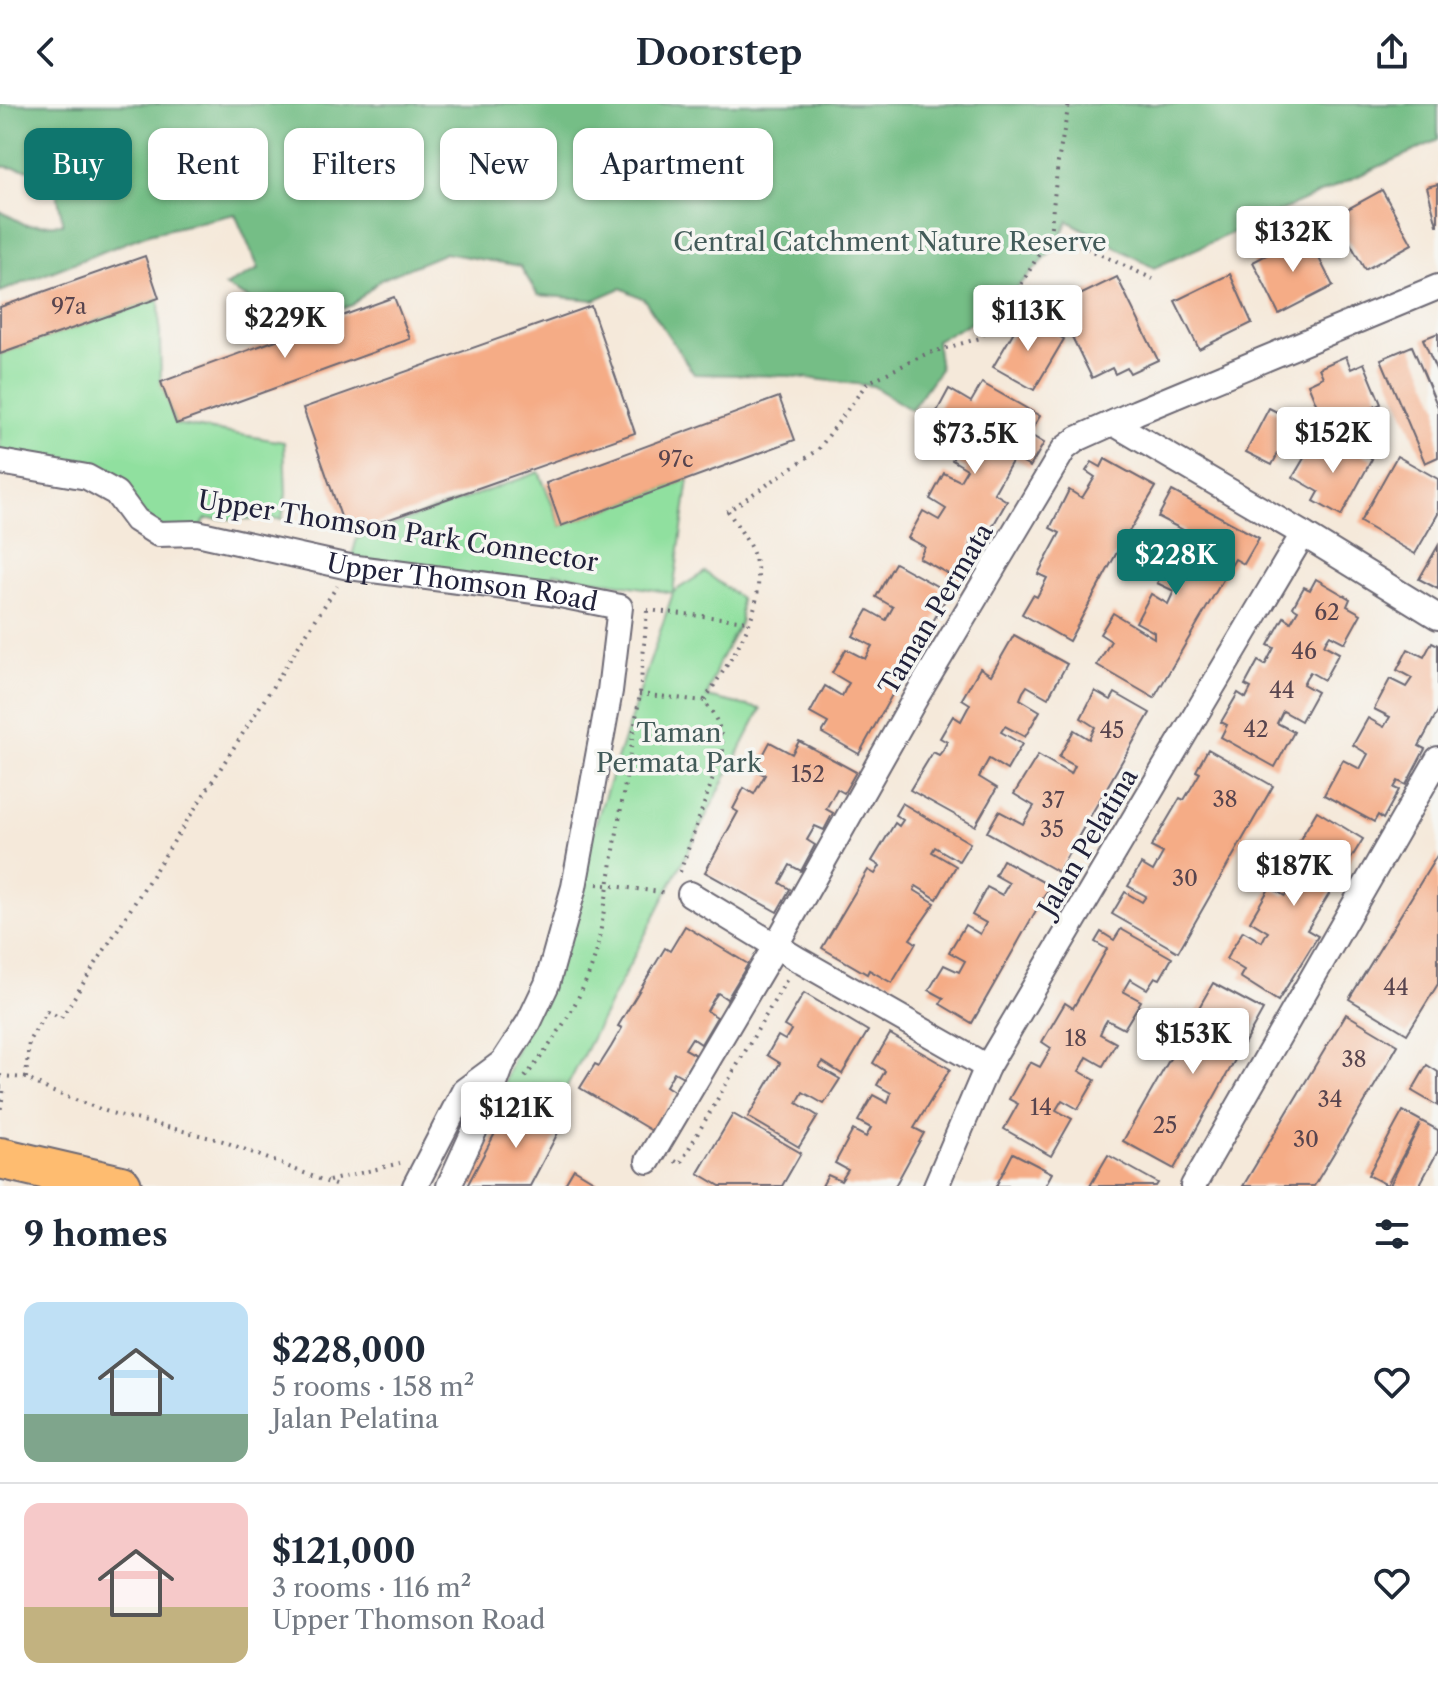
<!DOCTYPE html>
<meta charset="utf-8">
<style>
:root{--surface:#fff;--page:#f6f6f7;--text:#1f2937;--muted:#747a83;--line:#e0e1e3;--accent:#0f766e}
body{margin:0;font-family:"Libre Caslon Text",serif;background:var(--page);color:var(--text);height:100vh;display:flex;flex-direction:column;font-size:30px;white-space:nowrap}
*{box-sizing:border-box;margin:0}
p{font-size:26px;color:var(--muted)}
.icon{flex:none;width:44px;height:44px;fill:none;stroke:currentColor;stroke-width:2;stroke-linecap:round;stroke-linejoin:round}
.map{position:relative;height:1082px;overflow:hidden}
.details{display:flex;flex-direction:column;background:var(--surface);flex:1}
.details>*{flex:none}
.banner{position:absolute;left:24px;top:24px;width:800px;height:72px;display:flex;gap:16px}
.price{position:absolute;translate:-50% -68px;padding:0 18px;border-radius:8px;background:#fff;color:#222;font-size:26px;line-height:52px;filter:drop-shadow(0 2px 4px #0008)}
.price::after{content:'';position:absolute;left:50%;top:48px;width:24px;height:18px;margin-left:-12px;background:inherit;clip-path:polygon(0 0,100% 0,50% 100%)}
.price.active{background:var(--accent);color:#fff}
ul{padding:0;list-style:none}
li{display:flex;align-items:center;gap:24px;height:200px;padding:0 24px}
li+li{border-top:2px solid var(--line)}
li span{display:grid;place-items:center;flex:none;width:224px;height:160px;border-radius:16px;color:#555}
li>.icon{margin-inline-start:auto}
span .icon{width:96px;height:96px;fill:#fffc;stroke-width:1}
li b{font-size:34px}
h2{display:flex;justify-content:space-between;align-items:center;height:96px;padding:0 24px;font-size:34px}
.pill{padding:0 28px;border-radius:16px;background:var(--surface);box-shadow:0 2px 6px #0004;font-size:28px;line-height:72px}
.pill.active{background:var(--accent);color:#fff}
header{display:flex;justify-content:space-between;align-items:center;height:104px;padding:0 24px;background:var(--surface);font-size:36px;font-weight:600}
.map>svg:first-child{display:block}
</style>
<header><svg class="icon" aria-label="back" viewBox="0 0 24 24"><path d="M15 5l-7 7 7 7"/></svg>Doorstep<svg class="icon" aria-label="share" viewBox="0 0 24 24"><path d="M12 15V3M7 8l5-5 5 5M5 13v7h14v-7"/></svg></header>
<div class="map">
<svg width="1438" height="1082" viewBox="0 0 1438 1082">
<rect width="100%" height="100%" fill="#f6f6f2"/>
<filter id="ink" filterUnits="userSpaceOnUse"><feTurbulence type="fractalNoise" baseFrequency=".0125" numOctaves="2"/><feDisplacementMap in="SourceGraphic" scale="16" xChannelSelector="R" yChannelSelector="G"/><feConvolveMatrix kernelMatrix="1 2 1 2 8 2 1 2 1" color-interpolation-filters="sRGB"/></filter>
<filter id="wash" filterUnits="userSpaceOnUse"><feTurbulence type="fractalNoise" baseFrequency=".006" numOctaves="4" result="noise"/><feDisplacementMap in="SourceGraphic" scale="32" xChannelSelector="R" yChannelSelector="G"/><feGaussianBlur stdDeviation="1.8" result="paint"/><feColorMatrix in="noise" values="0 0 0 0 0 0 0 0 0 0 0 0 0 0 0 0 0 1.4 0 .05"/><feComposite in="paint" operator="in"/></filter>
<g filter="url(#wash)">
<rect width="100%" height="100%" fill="#f5e9da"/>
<!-- green -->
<g fill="#90e09f" stroke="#59816d" stroke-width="2">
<path d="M 159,194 L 161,278 L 176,320 L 284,338 L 286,390 L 282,415 L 206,415 L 197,429 L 158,430 L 116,389 L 0,358 L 0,250 Z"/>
<path d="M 539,368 L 561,422 L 689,375 L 673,488 L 705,468 L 740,494 L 741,517 L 719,558 L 707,593 L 761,605 L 554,1008 L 502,985 L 574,783 L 673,489 L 554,469 L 550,489 L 349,463 L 357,434 Z"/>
</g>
<!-- forest -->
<path fill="#74be86" stroke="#4b7060" stroke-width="2" d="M 0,0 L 1438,0 L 1438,36 L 1154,164 L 1068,117 L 1055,145 L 991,209 L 936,236 L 940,265 L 911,306 L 873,282 L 789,272 L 694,270 L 644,195 L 621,184 L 594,196 L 538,191 L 520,162 L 445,149 L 380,176 L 352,201 L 277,227 L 251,196 L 225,182 L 259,165 L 235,110 L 148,130 L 0,188 L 0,107 L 26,121 L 63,120 L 56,83 L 40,67 L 0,62 Z"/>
<g id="blocks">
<!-- building -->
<g fill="#f5ac86">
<path d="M 1438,80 L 1438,121 L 1437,121 L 1427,83 Z"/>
<path d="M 1382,86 L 1412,140 L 1365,166 L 1335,112 Z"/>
<path d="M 1307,130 L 1333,182 L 1279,210 L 1253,158 Z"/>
<path d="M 145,152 L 159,194 L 0,250 L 0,203 Z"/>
<path d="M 1230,170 L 1252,219 L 1199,245 L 1175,197 Z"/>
<path d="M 1117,173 L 1158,256 L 1130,269 L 1127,264 L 1115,270 L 1112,264 L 1092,274 L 1057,202 Z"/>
<path d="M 394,193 L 410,235 L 176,320 L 161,278 Z"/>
<path d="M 591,202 L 635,329 L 347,430 L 303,304 Z"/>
<path d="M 1023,212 L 1064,235 L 1034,286 L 993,263 Z"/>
<path d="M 1438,229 L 1438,270 L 1423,235 Z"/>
<path d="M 1412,242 L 1438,303 L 1438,353 L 1425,359 L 1381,255 Z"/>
<path d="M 1346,252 L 1351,265 L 1364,259 L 1381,300 L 1326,324 L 1308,280 L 1323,273 L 1319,264 Z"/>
<path d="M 982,279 L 1040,312 L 1029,330 L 1044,339 L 1030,363 L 1014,354 L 994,389 L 1007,397 L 986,434 L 977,429 L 970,440 L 980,445 L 961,477 L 919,454 L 925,443 L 908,434 L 923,407 L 939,416 L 946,405 L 930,395 L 944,369 L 960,377 L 967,365 L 952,356 L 968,327 L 936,309 L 949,285 L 971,298 Z"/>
<path d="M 779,293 L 795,336 L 561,422 L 546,379 Z"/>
<path d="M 1269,304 L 1295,317 L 1272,361 L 1246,348 Z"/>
<path d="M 1314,337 L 1340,352 L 1345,341 L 1372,355 L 1341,412 L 1314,397 L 1319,388 L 1293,373 Z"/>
<path d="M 1397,352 L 1438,375 L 1438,410 L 1415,450 L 1360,418 Z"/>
<path d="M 1105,355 L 1156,383 L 1122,439 L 1069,537 L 1022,510 L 1033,491 L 1037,493 L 1047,474 L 1038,470 L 1060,429 L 1050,424 L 1069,386 L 1082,394 L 1095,373 L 1086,367 L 1092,358 L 1101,363 Z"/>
<path d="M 1172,387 L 1259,434 L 1244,460 L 1235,455 L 1154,594 L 1097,561 L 1111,537 L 1100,530 L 1113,509 L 1154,534 L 1154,528 L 1136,518 L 1151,490 L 1168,500 L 1174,487 L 1157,479 L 1173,454 L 1187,461 L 1193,448 L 1178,439 L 1185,427 L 1158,413 Z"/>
<path d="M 1438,442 L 1438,485 L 1419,475 Z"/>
<path d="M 895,459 L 949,489 L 859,650 L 822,629 L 828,619 L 810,609 L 825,582 L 842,592 L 846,584 L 849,579 L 832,569 L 846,545 L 865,555 L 867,551 L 872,542 L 853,532 L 868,506 L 886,516 L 893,503 L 876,493 Z"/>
<path d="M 1316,475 L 1350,495 L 1347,502 L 1361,510 L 1345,539 L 1330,531 L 1326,537 L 1324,541 L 1339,549 L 1324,576 L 1310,568 L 1306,574 L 1303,580 L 1317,588 L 1301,617 L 1283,607 L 1277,619 L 1294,628 L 1275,663 L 1221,633 L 1227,621 L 1221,618 L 1238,589 L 1246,594 L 1251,584 L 1245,581 L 1258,557 L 1265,561 L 1274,544 L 1268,541 L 1284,513 L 1291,518 L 1298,506 L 1293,503 L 1304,483 L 1310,486 Z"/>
<path d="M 1014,531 L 1067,560 L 1048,594 L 1027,582 L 1023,588 L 1020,595 L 1040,607 L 1025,633 L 1005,622 L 1001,628 L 1022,640 L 1007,666 L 989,655 L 979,673 L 997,684 L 975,722 L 910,686 L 933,648 L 939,651 L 943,646 L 947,638 L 940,634 L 953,612 L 961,617 L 970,600 L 962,595 L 980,564 L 991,571 Z"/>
<path d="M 1432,538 L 1438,541 L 1438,607 L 1419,642 L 1425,645 L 1406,681 L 1398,677 L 1394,684 L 1399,686 L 1383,715 L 1378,711 L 1374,718 L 1324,691 L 1343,656 L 1360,665 L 1368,650 L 1353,641 L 1368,614 L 1384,623 L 1390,613 L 1374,605 L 1390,575 L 1406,583 L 1412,574 L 1397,566 L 1408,545 L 1424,553 Z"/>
<path d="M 1095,587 L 1111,596 L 1115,589 L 1150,609 L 1058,768 L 987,728 L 999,707 L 1023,720 L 1034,702 L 1014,690 L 1038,651 L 1071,670 L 1075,662 L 1059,653 L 1074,626 L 1089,635 L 1095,623 L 1081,614 Z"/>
<path d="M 799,637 L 856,668 L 844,689 L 837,685 L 826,705 L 833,709 L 824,726 L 815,722 L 807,736 L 815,741 L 801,767 L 790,761 L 780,779 L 790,785 L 777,808 L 705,768 L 738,708 L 733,705 L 744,684 L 754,690 L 765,671 L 755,666 L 770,638 L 792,650 Z"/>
<path d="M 1208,645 L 1273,682 L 1178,848 L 1112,810 L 1125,788 L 1142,798 L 1146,792 L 1128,782 L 1141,760 L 1153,767 L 1163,749 L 1151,743 L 1180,694 L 1184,696 L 1200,669 L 1196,667 Z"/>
<path d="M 902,699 L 970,739 L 959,757 L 935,743 L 932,748 L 956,762 L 937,795 L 916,782 L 914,786 L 935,799 L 910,835 L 916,839 L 892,879 L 869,866 L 867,870 L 822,844 L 868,766 L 875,770 L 880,762 L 872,757 L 895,719 L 899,722 L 903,716 L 895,711 Z"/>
<path d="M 1317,707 L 1363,735 L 1307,826 L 1318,832 L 1278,897 L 1240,873 L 1244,866 L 1226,855 L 1243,827 L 1262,838 L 1265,832 L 1268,828 L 1250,817 L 1270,783 L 1285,792 L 1287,788 L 1273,779 L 1290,751 L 1305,760 L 1309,755 L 1313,748 L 1298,739 Z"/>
<path d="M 1438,750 L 1438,880 L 1407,930 L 1349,895 Z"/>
<path d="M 1003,756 L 1050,782 L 972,919 L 940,900 L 944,894 L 929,886 L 944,861 L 959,868 L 965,857 L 949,848 L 965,821 L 980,830 L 986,819 L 972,811 L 987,783 L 1002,791 L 1009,779 L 995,771 Z"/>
<path d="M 685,822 L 748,860 L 727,895 L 718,889 L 713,896 L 707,907 L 717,913 L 701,940 L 692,934 L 685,945 L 696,951 L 683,973 L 674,968 L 669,977 L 666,982 L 675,988 L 652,1027 L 580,984 L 595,960 L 599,962 L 611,943 L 622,924 L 618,922 L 665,844 L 670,847 Z"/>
<path d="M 1121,825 L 1172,854 L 1160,875 L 1155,873 L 1147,885 L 1130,875 L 1123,887 L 1141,897 L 1124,925 L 1107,916 L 1104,921 L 1100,930 L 1116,939 L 1103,962 L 1087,953 L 1083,961 L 1079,967 L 1095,976 L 1078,1005 L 1062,996 L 1056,1006 L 1072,1015 L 1051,1052 L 1004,1025 L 1018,1000 L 1009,995 L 1030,958 L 1040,963 L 1051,944 L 1042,938 L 1065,899 L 1073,904 L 1107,845 L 1095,838 L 1101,828 L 1114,836 Z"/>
<path d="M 1213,879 L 1263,906 L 1174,1065 L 1123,1037 Z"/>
<path d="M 804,889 L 868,927 L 842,970 L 823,958 L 819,963 L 840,975 L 824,1000 L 803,988 L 797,999 L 818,1012 L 799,1043 L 748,1013 L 780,959 L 767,951 L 778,932 L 785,936 L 791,926 L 784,922 Z"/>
<path d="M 1346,910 L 1398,941 L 1375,981 L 1314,1082 L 1243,1082 Z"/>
<path d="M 890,930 L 950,965 L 914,1024 L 924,1029 L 895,1082 L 822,1082 L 828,1071 L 841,1077 L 848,1066 L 835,1059 L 853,1026 L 866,1033 L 871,1024 L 858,1017 L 873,991 L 888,999 L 891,989 L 877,981 L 885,967 L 873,959 Z"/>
<path d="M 1427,961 L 1438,968 L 1438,1002 L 1412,987 Z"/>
<path d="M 512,997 L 561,1023 L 530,1082 L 467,1082 Z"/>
<path d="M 1403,1007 L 1438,1026 L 1438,1047 L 1419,1082 L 1390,1081 L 1420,1020 L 1387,1081 L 1368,1071 Z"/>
<path d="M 733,1010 L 801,1049 L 782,1082 L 720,1082 L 698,1069 Z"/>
<path d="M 1013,1049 L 1052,1069 L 1045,1082 L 996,1082 Z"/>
<path d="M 1108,1051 L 1158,1079 L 1156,1082 L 1090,1082 Z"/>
<path d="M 574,1065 L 602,1082 L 564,1082 Z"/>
</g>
</g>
</g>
<g filter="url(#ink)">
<use href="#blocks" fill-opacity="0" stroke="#6c6873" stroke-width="2"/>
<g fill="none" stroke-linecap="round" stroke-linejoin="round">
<!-- minor casing -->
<g stroke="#6c6873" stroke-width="28">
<g id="minor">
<path d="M 1113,319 L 1303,430 L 1438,513"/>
<path id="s1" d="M 0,358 L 87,373 L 116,389 L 136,416 L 158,430 L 197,429 L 349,463 L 550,489 L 620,503 L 610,587 L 574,783 L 547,880 L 529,918 L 503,958 L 492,988 L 449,1082"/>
<path d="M 690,790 L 799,856 L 987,963"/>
<path d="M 648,1057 L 776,841 L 916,593 L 1064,345 L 1077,335 L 1137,308 L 1438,183"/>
<path d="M 415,1082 L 464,987 L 503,958"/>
<path d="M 936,1082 L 987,963 L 1303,430"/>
<path d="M 1193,1082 L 1438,655"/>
</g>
</g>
<!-- primary casing -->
<g stroke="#6c6873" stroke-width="44">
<path id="primary" d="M 0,1054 L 121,1082"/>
</g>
<!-- path -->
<g stroke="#6c6873" stroke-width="4" stroke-dasharray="2 6" stroke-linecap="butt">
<path d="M 1050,131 L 1058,58 L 1069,0"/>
<path d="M 647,506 L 748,517"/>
<path d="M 639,590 L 704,597"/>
<path d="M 680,768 L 723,646 C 722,626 717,613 704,597 C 729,557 770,505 755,455 C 750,438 737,422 728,407 L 818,346 L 867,279 L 926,250 L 980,234 L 1007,205 L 1050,131 L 1082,142 L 1153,175"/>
<path d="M 597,780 L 668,789"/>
<path d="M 0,972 L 26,974 L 51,987 L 111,1009 L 223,1037 L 337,1082"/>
<path d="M 525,973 C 556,936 586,889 598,842 L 640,590 L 647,506 L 643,506"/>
<path d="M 26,974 L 29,937 L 47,907 L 61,914 L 337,482"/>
<path d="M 0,983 L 4,983 L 0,1009"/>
<path d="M 675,1057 L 680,1060 L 787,875"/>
<path d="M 329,1077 L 400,1059"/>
</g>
<!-- minor -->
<use href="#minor" stroke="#fff" stroke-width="24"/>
<!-- primary -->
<use href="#primary" stroke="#febc70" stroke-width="40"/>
</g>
</g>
<g text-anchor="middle" stroke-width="7" stroke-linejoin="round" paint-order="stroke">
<!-- number labels -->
<g font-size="22" fill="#57444e">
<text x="69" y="210">97a</text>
<text x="676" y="363">97c</text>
<text x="1327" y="516">62</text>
<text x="1304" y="555">46</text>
<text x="1282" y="594">44</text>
<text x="1256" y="633">42</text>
<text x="1112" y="634">45</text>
<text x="808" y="678">152</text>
<text x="1225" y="703">38</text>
<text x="1053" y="704">37</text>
<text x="1052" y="733">35</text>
<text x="1185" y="782">30</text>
<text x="1396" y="891">44</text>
<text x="1076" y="942">18</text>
<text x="1354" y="963">38</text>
<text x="1330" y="1003">34</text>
<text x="1041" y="1011">14</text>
<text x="1165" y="1029">25</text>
<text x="1306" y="1043">30</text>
</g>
<!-- park labels -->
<g font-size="26" fill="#435b59" stroke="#f6f6f2">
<text x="890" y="147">Central Catchment Nature Reserve</text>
<text x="679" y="638">Taman<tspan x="679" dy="30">Permata Park</tspan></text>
</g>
<!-- street labels -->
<g font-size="26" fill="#22223b" stroke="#f6f6f2">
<text transform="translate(398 427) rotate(9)" y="9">Upper Thomson Park Connector</text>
<text dy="9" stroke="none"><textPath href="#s1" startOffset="490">Upper Thomson Road</textPath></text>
<text transform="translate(936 505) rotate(-59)" y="9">Taman Permata</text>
<text transform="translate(1088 738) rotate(-59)" y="9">Jalan Pelatina</text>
</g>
</g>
</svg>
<b class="price" style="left:1293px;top:170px">$132K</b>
<b class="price" style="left:1028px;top:249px">$113K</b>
<b class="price" style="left:285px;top:256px">$229K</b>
<b class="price" style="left:1333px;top:371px">$152K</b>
<b class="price" style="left:975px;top:372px">$73.5K</b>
<b class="price active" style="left:1176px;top:493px">$228K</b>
<b class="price" style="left:1294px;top:804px">$187K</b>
<b class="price" style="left:1193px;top:972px">$153K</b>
<b class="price" style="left:516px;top:1046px">$121K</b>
<div class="banner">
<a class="pill active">Buy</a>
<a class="pill">Rent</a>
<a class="pill">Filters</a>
<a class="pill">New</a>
<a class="pill">Apartment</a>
</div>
</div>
<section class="details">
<h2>9 homes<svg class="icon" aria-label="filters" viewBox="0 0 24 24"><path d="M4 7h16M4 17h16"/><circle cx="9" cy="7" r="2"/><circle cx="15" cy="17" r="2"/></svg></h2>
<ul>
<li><span style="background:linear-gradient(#bfe0f5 70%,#7fa58c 0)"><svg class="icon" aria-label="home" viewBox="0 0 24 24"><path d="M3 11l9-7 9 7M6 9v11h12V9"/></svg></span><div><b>$228,000</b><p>5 rooms · 158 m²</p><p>Jalan Pelatina</p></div><svg class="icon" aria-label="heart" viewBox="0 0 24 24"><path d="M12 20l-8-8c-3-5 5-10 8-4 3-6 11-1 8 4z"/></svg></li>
<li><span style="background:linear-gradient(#f6c9c9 65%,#c2b280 0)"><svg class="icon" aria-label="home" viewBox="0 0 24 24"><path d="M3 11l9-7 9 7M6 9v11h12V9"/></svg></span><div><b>$121,000</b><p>3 rooms · 116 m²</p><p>Upper Thomson Road</p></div><svg class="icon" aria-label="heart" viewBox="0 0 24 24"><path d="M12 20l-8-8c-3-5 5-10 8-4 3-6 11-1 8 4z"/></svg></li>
</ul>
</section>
